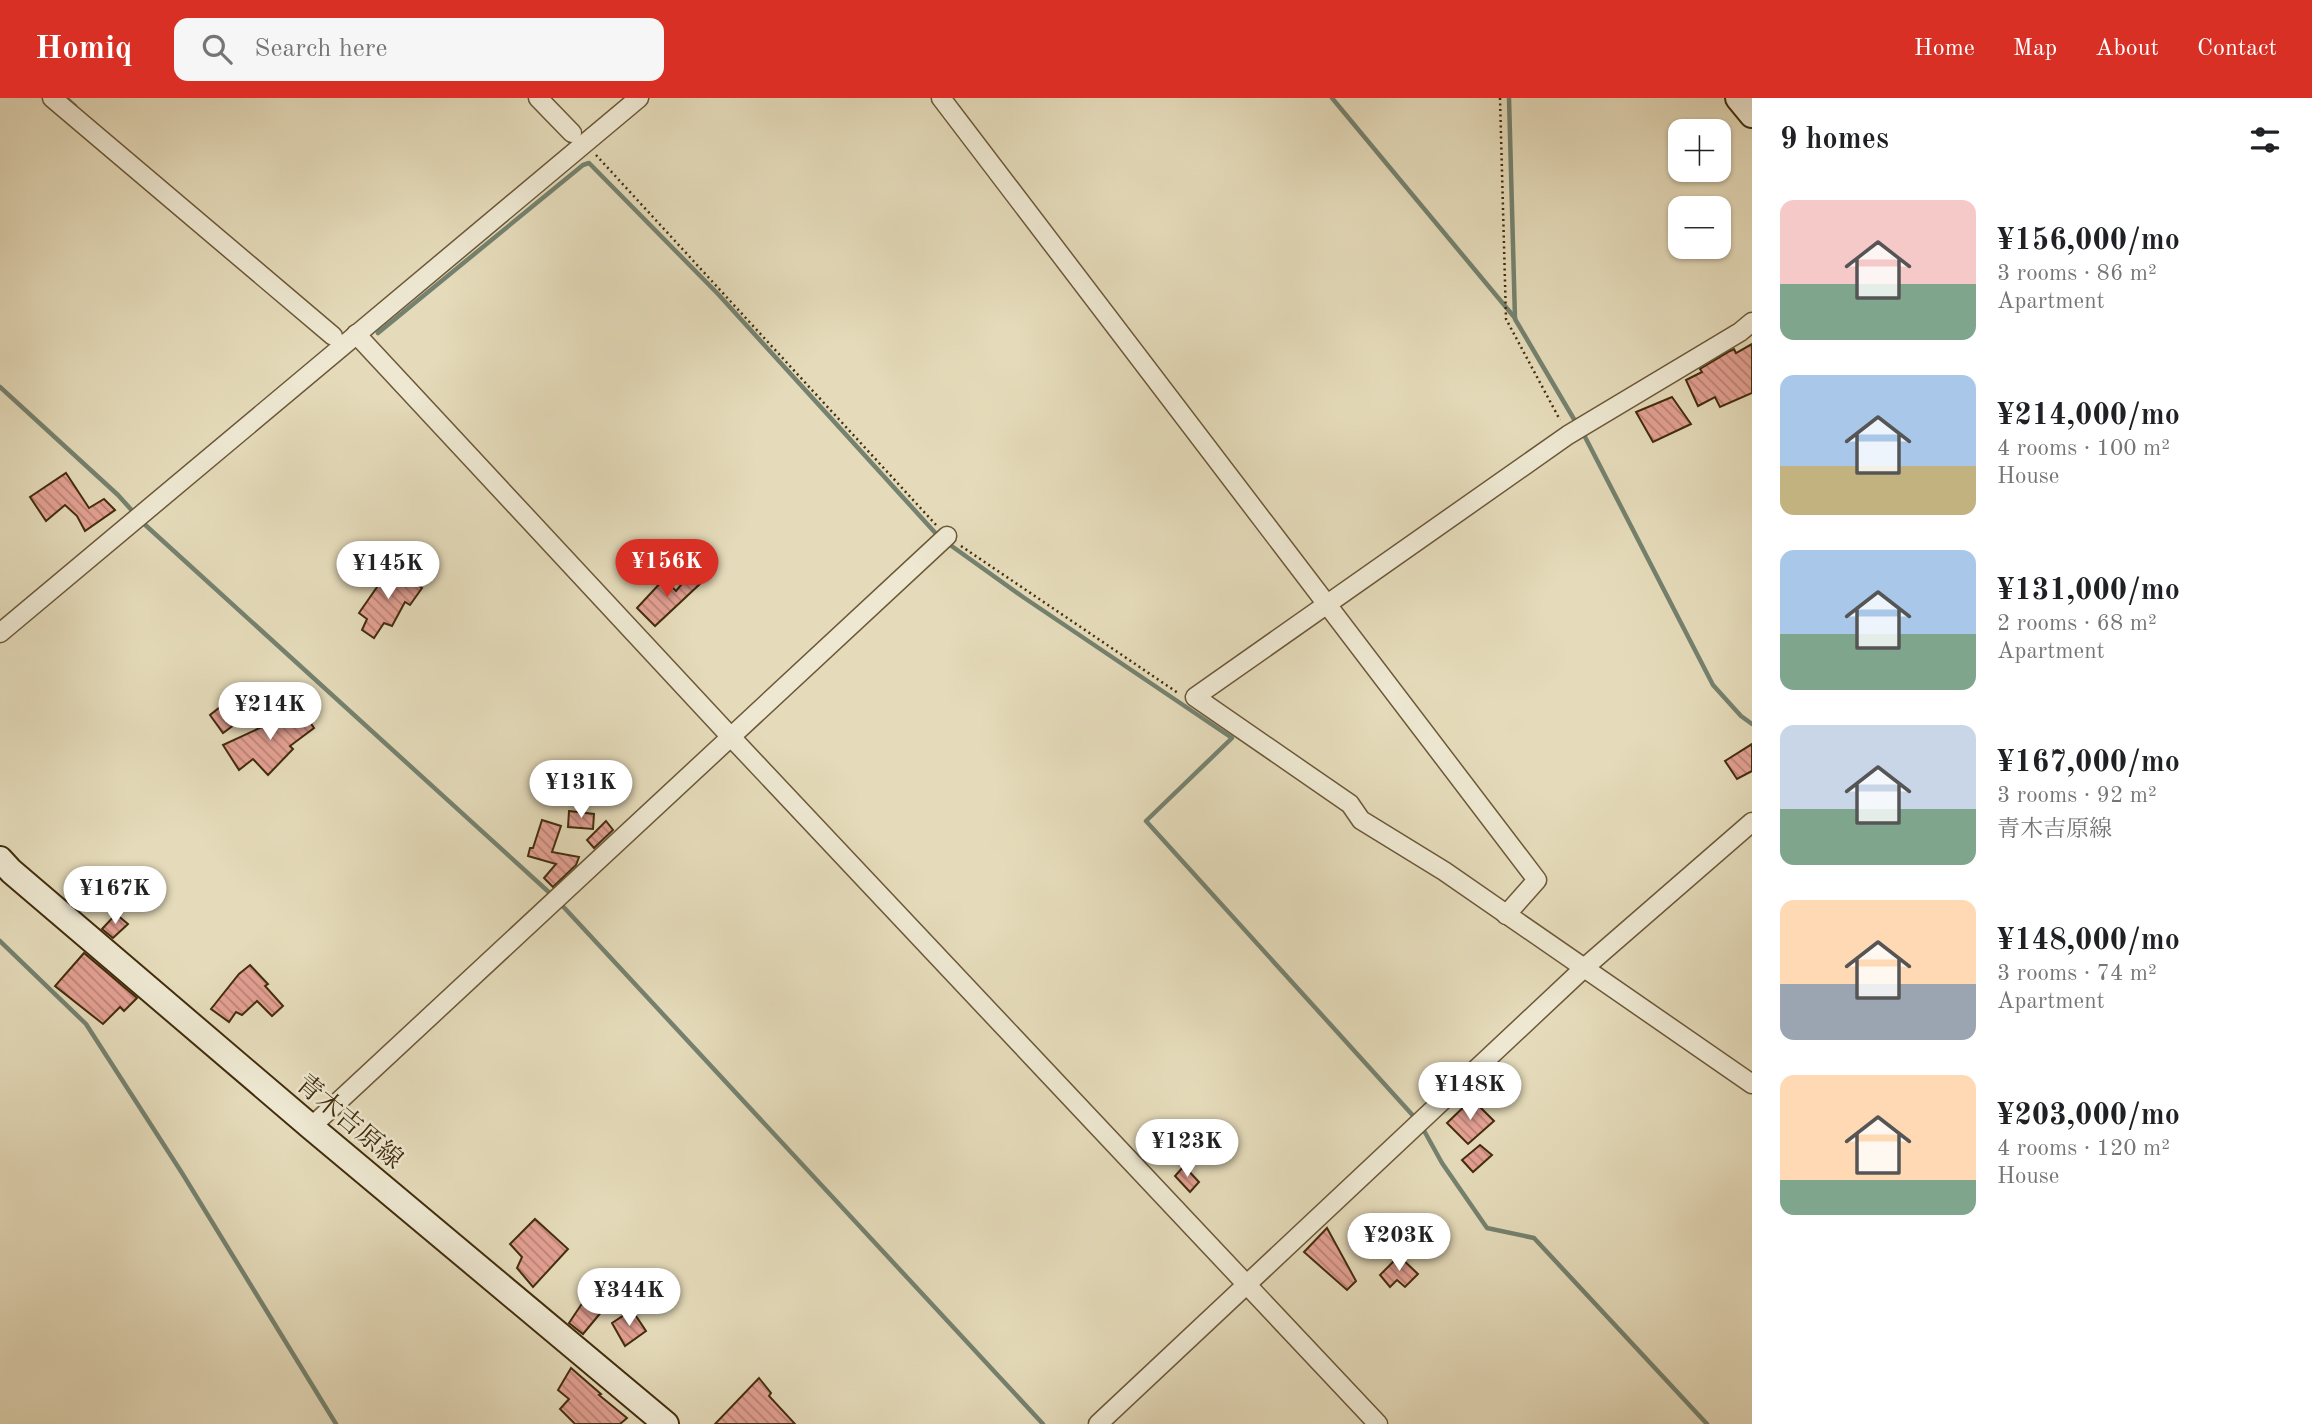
<!DOCTYPE html>
<meta charset="utf-8">
<style>
:root{--surface:#fff;--page:#f6f6f6;--text:#202124;--muted:#757577;--accent:#d93025}
body{margin:0;font-family:"Old Standard TT","Noto Serif JP",serif;background:var(--page);color:var(--text);height:100vh;display:flex;flex-direction:column;font-size:26px;white-space:nowrap}
*{box-sizing:border-box;margin:0}
p{font-size:23px;color:var(--muted)}
.icon{flex:none;width:38px;height:38px;fill:none;stroke:currentColor;stroke-width:2;stroke-linecap:round;stroke-linejoin:round}
.map{position:relative;flex:1;overflow:hidden}
.details{display:flex;flex-direction:column;background:var(--surface);width:560px}
.details>*{flex:none}
.tools{position:absolute;left:1668px;top:21px;display:grid;gap:14px}
.tools a{display:grid;place-items:center;width:63px;height:63px;border-radius:14px;background:var(--surface);box-shadow:0 2px 5px #0004;font-size:35px}
.price{position:absolute;translate:-50% -60px;padding:0 16px;border-radius:24px;background:#fff;color:#222;font-size:23px;line-height:46px;filter:drop-shadow(0 2px 4px #0008)}
.price::after{content:'';position:absolute;left:50%;top:42px;width:21px;height:16px;margin-left:-10px;background:inherit;clip-path:polygon(0 0,100% 0,50% 100%)}
.price.on{background:var(--accent);color:#fff}
ul{padding:0;list-style:none}
li{display:flex;align-items:center;gap:21px;height:175px;padding:0 28px}
li span{display:grid;place-items:center;flex:none;width:196px;height:140px;border-radius:14px;color:#555}
li>.icon{margin-inline-start:auto}
span .icon{width:84px;height:84px;fill:#fffc;stroke-width:1}
li b{font-size:30px}
h2{display:flex;justify-content:space-between;align-items:center;height:84px;padding:0 28px;font-size:30px}
header{display:flex;align-items:center;gap:42px;box-sizing:border-box;height:98px;padding:0 35px;background:var(--accent);color:#fff}
header strong{font-size:33px}
nav{display:flex;gap:38px;margin-inline-start:auto;font-size:24px}
.search{width:490px;height:63px;background:var(--page);display:flex;align-items:center;gap:18px;box-sizing:border-box;padding:0 24px;border-radius:14px;color:var(--muted);font-size:26px}
main{display:flex;flex:1;min-height:0}
.map>svg:first-child{display:block}
</style>
<header>
<strong>Homiq</strong>
<div class="search"><svg class="icon" aria-label="search" viewBox="0 0 24 24"><circle cx="10" cy="10" r="6"/><path d="M15 15l6 6"/></svg>Search here</div>
<nav><a>Home</a><a>Map</a><a>About</a><a>Contact</a></nav>
</header>
<main>
<div class="map">
<svg width="1752" height="1326" viewBox="0 0 1752 1326">
<defs>
<pattern id="building-back-hatch" width="6" height="6" patternUnits="userSpaceOnUse" patternTransform="scale(1.75)"><rect width="6" height="6" fill="#e3a093"/><path d="M-1 5l2 2M0 0l6 6M5-1l2 2" fill="none" stroke="#ba8376"/></pattern>
</defs>
<rect width="100%" height="100%" fill="#e5dbba"/>
<filter id="stains"><feTurbulence type="fractalNoise" baseFrequency=".00286" numOctaves="4"/><feColorMatrix values="0 0 0 0 .2 0 0 0 0 .09 0 0 0 0 .02 0 0 0 .5 -.17"/></filter>
<radialGradient id="worn" r=".72"><stop offset=".6" stop-color="#630" stop-opacity="0"/><stop offset="1" stop-color="#630" stop-opacity=".3"/></radialGradient>
<g fill="none" stroke-linecap="round" stroke-linejoin="round">
<!-- stream -->
<g stroke="#75826f" stroke-width="4.5">
<path d="M 66,0 L 75,8"/>
<path d="M 1332,0 L 1515,220"/>
<path d="M 1509,0 L 1515,221 L 1578,328"/>
<path d="M 378,235 L 583,67 L 589,65 L 718,196 L 939,439"/>
<path d="M 0,289 L 118,397 L 136,417"/>
<path d="M 1583,335 L 1713,587 L 1741,618 L 1752,626"/>
<path d="M 142,424 L 552,797"/>
<path d="M 946,444 L 1023,499 L 1232,640 L 1146,723 L 1417,1022"/>
<path d="M 558,803 L 1043,1326"/>
<path d="M 0,843 L 86,926 L 182,1075 L 336,1326"/>
<path d="M 1422,1029 L 1442,1065 L 1487,1130 L 1534,1140 L 1707,1326"/>
</g>
</g>
<!-- building -->
<g fill="url(#building-back-hatch)" stroke="#432d0c" stroke-width="2">
<path d="M 1752,246 L 1752,295 L 1720,309 L 1715,299 L 1698,308 L 1686,282 L 1702,274 L 1700,271 L 1730,253 L 1734,251 L 1736,255 Z"/>
<path d="M 1672,299 L 1691,326 L 1653,344 L 1636,314 Z"/>
<path d="M 66,375 L 89,410 L 104,401 L 115,412 L 85,433 L 77,418 L 65,407 L 46,423 L 30,399 Z"/>
<path d="M 391,469 L 422,490 L 410,507 L 405,504 L 392,528 L 384,525 L 374,540 L 362,532 L 367,521 L 359,515 Z"/>
<path d="M 691,475 L 702,484 L 655,528 L 637,510 L 664,481 L 676,493 Z"/>
<path d="M 262,587 L 270,600 L 223,635 L 210,617 L 243,591 L 246,595 Z"/>
<path d="M 301,611 L 314,630 L 290,648 L 293,651 L 268,677 L 253,661 L 239,672 L 223,647 Z"/>
<path d="M 1752,646 L 1752,673 L 1737,681 L 1725,663 Z"/>
<path d="M 569,713 L 594,716 L 593,731 L 568,729 Z"/>
<path d="M 542,722 L 561,728 L 552,754 L 579,759 L 576,767 L 553,789 L 544,780 L 556,766 L 528,758 L 530,750 L 533,750 Z"/>
<path d="M 606,723 L 613,732 L 594,750 L 587,742 Z"/>
<path d="M 116,816 L 128,826 L 113,840 L 102,831 Z"/>
<path d="M 84,855 L 137,900 L 124,913 L 120,909 L 103,926 L 55,888 Z"/>
<path d="M 250,867 L 268,886 L 265,888 L 283,908 L 272,918 L 257,903 L 242,917 L 236,914 L 229,924 L 211,911 L 239,876 Z"/>
<path d="M 1472,1001 L 1494,1023 L 1468,1046 L 1447,1025 Z"/>
<path d="M 1480,1047 L 1492,1057 L 1473,1074 L 1462,1062 Z"/>
<path d="M 1184,1068 L 1199,1084 L 1190,1094 L 1175,1078 Z"/>
<path d="M 535,1121 L 568,1151 L 533,1189 L 517,1170 L 522,1159 L 510,1146 Z"/>
<path d="M 1327,1130 L 1356,1183 L 1347,1192 L 1304,1154 Z"/>
<path d="M 1399,1158 L 1418,1176 L 1405,1189 L 1397,1182 L 1390,1189 L 1380,1177 Z"/>
<path d="M 609,1174 L 623,1188 L 583,1236 L 569,1225 L 585,1201 Z"/>
<path d="M 632,1212 L 646,1233 L 625,1248 L 612,1225 Z"/>
<path d="M 571,1270 L 601,1296 L 599,1297 L 627,1320 L 620,1326 L 575,1326 L 560,1311 L 569,1301 L 558,1292 Z"/>
<path d="M 759,1280 L 771,1295 L 769,1298 L 795,1326 L 715,1326 Z"/>
</g>
<g fill="none" stroke-linecap="round" stroke-linejoin="round">
<!-- street casing -->
<g stroke="#6c5838" stroke-width="21">
<g id="street">
<path d="M 52,0 L 333,238"/>
<path d="M 538,0 L 572,35"/>
<path d="M 941,0 L 1537,782 L 1506,817"/>
<path d="M 1752,224 L 1740,234 L 1568,337 L 1195,599 L 1350,706 L 1361,722 L 1444,773 L 1752,986"/>
<path d="M 356,236 L 731,639 L 1378,1326"/>
<path d="M 0,535 L 639,0"/>
<path d="M 311,1029 L 947,438"/>
<path d="M 1098,1326 L 1584,870 L 1752,724"/>
</g>
</g>
<!-- secondary casing -->
<g stroke="#432d0c" stroke-width="28">
<g id="secondary">
<path d="M 1738,0 L 1752,17"/>
<path d="M 0,761 L 11,773 L 311,1029 L 666,1326"/>
</g>
</g>
<!-- path -->
<g stroke="#432d0c" stroke-width="2.5" stroke-dasharray="2 3.5" stroke-linecap="butt">
<path d="M 1500,0 L 1506,221 L 1560,322"/>
<path d="M 596,57 L 937,428"/>
<path d="M 961,448 L 1178,595"/>
</g>
<!-- street -->
<use href="#street" stroke="#eee8d2" stroke-width="18"/>
<!-- secondary -->
<use href="#secondary" stroke="#eee8d2" stroke-width="24"/>
</g>
<g text-anchor="middle" stroke-width="5" stroke-linejoin="round" paint-order="stroke">
<!-- street labels -->
<g font-size="26" fill="#432d0c" stroke="#eee8d2">
<text transform="translate(350 1023) rotate(40)" y="9">青木吉原線</text>
</g>
</g>
<rect width="100%" height="100%" filter="url(#stains)"/>
<rect width="100%" height="100%" fill="url(#worn)"/>
</svg>
<div class="tools">
<a>+</a>
<a>−</a>
</div>
<b class="price on" style="left:667px;top:501px">¥156K</b>
<b class="price" style="left:388px;top:503px">¥145K</b>
<b class="price" style="left:270px;top:644px">¥214K</b>
<b class="price" style="left:581px;top:722px">¥131K</b>
<b class="price" style="left:115px;top:828px">¥167K</b>
<b class="price" style="left:1470px;top:1024px">¥148K</b>
<b class="price" style="left:1187px;top:1081px">¥123K</b>
<b class="price" style="left:1399px;top:1175px">¥203K</b>
<b class="price" style="left:629px;top:1230px">¥344K</b>
</div>
<section class="details">
<h2>9 homes<svg class="icon" aria-label="filters" viewBox="0 0 24 24"><path d="M4 7h16M4 17h16"/><circle cx="9" cy="7" r="2"/><circle cx="15" cy="17" r="2"/></svg></h2>
<ul>
<li><span style="background:linear-gradient(#f6c9c9 60%,#7fa58c 0)"><svg class="icon" aria-label="home" viewBox="0 0 24 24"><path d="M3 11l9-7 9 7M6 9v11h12V9"/></svg></span><div><b>¥156,000/mo</b><p>3 rooms · 86 m²</p><p>Apartment</p></div></li>
<li><span style="background:linear-gradient(#a9c7e8 65%,#c2b280 0)"><svg class="icon" aria-label="home" viewBox="0 0 24 24"><path d="M3 11l9-7 9 7M6 9v11h12V9"/></svg></span><div><b>¥214,000/mo</b><p>4 rooms · 100 m²</p><p>House</p></div></li>
<li><span style="background:linear-gradient(#a9c7e8 60%,#7fa58c 0)"><svg class="icon" aria-label="home" viewBox="0 0 24 24"><path d="M3 11l9-7 9 7M6 9v11h12V9"/></svg></span><div><b>¥131,000/mo</b><p>2 rooms · 68 m²</p><p>Apartment</p></div></li>
<li><span style="background:linear-gradient(#c9d6e8 60%,#7fa58c 0)"><svg class="icon" aria-label="home" viewBox="0 0 24 24"><path d="M3 11l9-7 9 7M6 9v11h12V9"/></svg></span><div><b>¥167,000/mo</b><p>3 rooms · 92 m²</p><p>青木吉原線</p></div></li>
<li><span style="background:linear-gradient(#ffd9b3 60%,#9aa5b1 0)"><svg class="icon" aria-label="home" viewBox="0 0 24 24"><path d="M3 11l9-7 9 7M6 9v11h12V9"/></svg></span><div><b>¥148,000/mo</b><p>3 rooms · 74 m²</p><p>Apartment</p></div></li>
<li><span style="background:linear-gradient(#ffd9b3 75%,#7fa58c 0)"><svg class="icon" aria-label="home" viewBox="0 0 24 24"><path d="M3 11l9-7 9 7M6 9v11h12V9"/></svg></span><div><b>¥203,000/mo</b><p>4 rooms · 120 m²</p><p>House</p></div></li>
</ul>
</section>
</main>
